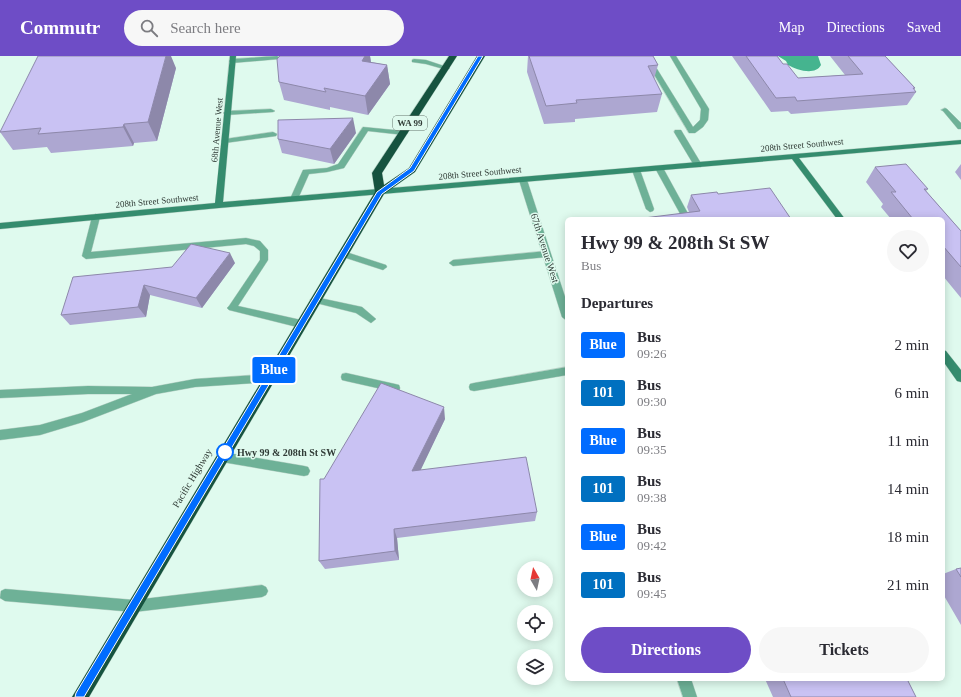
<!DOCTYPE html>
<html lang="en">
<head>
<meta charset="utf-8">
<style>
	:root { --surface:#fff; --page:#f7f7f7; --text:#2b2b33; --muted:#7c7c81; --accent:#6e4dc6 }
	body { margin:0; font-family:"Times New Roman",serif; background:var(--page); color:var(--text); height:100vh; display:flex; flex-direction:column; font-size:15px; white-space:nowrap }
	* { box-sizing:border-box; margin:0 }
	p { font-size:13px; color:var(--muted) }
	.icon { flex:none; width:22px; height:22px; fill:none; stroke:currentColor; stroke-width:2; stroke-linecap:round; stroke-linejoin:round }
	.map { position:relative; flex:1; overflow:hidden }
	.details { position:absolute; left:565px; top:161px; width:380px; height:464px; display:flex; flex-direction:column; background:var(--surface); border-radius:6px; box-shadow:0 2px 10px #0003 }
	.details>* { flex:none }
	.badge { padding:0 8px; border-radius:3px; font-size:14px; line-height:26px }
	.needle { width:26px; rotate:351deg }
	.controls { position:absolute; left:517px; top:505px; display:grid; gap:8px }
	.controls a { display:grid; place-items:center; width:36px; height:36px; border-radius:50%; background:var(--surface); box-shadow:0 2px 10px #0003; font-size:20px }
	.map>.badge { position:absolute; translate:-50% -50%; box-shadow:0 0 0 2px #fff }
	h2 { padding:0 16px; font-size:15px; line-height:36px }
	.round { display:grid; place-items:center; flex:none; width:42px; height:42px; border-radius:21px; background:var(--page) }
	.overview { display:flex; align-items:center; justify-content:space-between; height:68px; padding:0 16px }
	h1 { font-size:19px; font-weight:600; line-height:30px }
	.button { display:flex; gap:8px; margin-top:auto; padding:8px 16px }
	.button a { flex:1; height:46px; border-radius:24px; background:var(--accent); color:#fff; font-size:16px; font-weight:600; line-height:46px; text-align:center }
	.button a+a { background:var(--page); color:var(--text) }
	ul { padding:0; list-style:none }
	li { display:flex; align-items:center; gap:12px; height:48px; padding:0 16px }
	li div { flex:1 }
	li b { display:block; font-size:15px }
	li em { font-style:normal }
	li .badge { min-width:44px; font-weight:700; text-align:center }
	header { display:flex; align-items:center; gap:24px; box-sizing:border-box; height:56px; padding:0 20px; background:var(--accent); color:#fff }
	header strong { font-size:19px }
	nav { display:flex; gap:22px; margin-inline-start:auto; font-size:14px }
	.search { width:280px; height:36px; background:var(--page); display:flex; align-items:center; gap:10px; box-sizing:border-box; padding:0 14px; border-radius:22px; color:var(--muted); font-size:15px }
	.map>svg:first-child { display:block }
	.water { fill:#45b48f }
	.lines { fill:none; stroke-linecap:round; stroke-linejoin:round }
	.lane-casing { stroke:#bcd4c9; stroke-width:1 }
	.street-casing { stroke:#bcd4c9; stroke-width:1 }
	.secondary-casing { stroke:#bcd4c9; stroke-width:1 }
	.highway-casing { stroke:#bcd4c9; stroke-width:1 }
	.lane { fill:#6eb197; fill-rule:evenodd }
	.street { fill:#6eb197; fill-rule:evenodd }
	.secondary { fill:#358c6e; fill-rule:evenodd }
	.highway { fill:#16533f; fill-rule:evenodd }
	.wall { fill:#ada7d1 }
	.shaded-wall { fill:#8d88aa }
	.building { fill:#c9c2f3; stroke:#8d88aa }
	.line { fill:#006cff; stroke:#fff }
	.stop-dot { fill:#fff; stroke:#006cff; stroke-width:2 }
	.labels { text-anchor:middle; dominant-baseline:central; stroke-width:3; stroke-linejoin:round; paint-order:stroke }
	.shield { fill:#dffaee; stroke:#64746d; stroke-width:1 }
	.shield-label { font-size:9px; font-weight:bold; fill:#303b36 }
	.far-street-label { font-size:9px; fill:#303b36; stroke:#dffaee }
	.street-label { font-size:10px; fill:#303b36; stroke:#dffaee }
	.stop-label { font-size:10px; font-weight:bold; fill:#303b36; stroke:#dffaee; text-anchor:start }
</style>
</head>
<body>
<header>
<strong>Commutr</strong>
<div class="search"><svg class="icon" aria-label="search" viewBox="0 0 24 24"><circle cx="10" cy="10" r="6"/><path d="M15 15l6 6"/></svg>Search here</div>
<nav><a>Map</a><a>Directions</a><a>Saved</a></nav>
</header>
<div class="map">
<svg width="961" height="641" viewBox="0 0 961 641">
	<rect width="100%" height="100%" fill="#dffaee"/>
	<path class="water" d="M 778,0 L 818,0 L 821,9 C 815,20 797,14 788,9 L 786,5 Z"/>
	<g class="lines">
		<g class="lane-casing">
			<path id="lane" d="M 277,0 L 279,1 L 279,3 L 232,7 L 229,5 L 232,3 Z
				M 643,0 L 649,0 L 693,71 L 700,64 L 701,53 L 670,0 L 676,0 L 709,53 L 708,64 L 703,71 L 695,77 L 689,77 Z
				M 414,3 L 426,4 L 450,12 L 447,14 L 426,8 L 412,6 L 412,4 Z
				M 945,52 L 947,53 L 961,67 L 961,73 L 958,73 L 943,55 L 941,54 Z
				M 271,53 L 275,55 L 273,56 L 227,59 L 223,57 L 227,55 Z
				M 363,71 L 404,75 L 408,77 L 404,79 L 368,75 L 344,112 L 327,116 L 309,118 L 297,145 L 291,145 L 290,143 L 303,114 L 327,112 L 338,108 Z
				M 675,74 L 681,74 L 702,109 L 701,111 L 695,111 L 674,76 Z
				M 273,76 L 277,78 L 276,80 L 225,87 L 221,85 L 225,83 Z
				M 656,110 L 662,110 L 691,163 L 683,163 L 655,112 Z
				M 633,112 L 636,112 L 640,114 L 654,153 L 653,155 L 650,156 L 646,153 L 632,114 Z
				M 96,158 L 100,161 L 91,196 L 246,182 L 260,185 L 268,194 L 268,204 L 238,250 L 301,264 L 304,265 L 306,268 L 304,271 L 301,272 L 229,254 L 227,252 L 229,250 L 260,204 L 260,195 L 254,190 L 246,188 L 86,203 L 82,200 L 92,161 Z
				M 343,195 L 386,209 L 387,211 L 383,214 L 340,200 L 339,198 L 340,196 Z
				M 547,195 L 551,198 L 547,201 L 453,210 L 449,207 L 453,204 Z
				M 315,241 L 362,251 L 376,263 L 371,267 L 356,257 L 312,246 L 310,244 Z
				M 567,311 L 567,319 L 474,335 L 470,334 L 469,331 L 470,328 L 474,327 Z
				M 346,317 L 395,328 L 399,329 L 400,332 L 399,335 L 395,336 L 346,325 L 342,324 L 341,321 L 342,318 Z
				M 269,318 L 273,319 L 274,322 L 273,325 L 269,326 L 195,331 L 156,338 L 83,366 L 40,379 L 0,384 L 0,374 L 40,369 L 82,357 L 132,338 L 88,338 L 0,342 L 0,334 L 88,330 L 152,331 L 195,323 Z
				M 222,396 L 304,410 L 308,411 L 310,415 L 308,419 L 304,420 L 222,406 L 218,404 L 217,401 L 218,398 Z
				M 262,529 L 266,531 L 268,535 L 266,539 L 262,541 L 134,556 L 5,545 L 0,542 L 1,535 L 5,533 L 134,544 Z"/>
		</g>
		<g class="street-casing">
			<path id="street" d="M 523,121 L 527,124 L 567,247 L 567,265 L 562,261 L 519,124 Z
				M 677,623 L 691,623 L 697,641 L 683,641 Z"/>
		</g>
		<g class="secondary-casing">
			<path id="secondary" d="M 230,0 L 236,0 L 223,146 L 961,84 L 961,88 L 799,102 L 845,163 L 837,163 L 792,103 L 219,152 L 0,173 L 0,167 L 215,147 Z
				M 943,294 L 946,295 L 961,314 L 961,326 L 957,325 L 943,305 Z"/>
		</g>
		<g class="highway-casing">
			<path id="highway" d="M 449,0 L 457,0 L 382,117 L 384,129 L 409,112 L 477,0 L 485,0 L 415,116 L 384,138 L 89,641 L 72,641 L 375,136 L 372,117 Z"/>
		</g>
		<use href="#lane" class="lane"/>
		<use href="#street" class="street"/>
		<use href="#secondary" class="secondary"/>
		<use href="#highway" class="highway"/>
	</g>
	<path class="wall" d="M 280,0 L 370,0 L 371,6 L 387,9 L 390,28 L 368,59 L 330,51 L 330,54 L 284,44 L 279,26 Z
		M 528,0 L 653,0 L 658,9 L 654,23 L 662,38 L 657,56 L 575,63 L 575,66 L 544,68 L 527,16 Z
		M 732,0 L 777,0 L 783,8 L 798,22 L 845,19 L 830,0 L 885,0 L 915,32 L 914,34 L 916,36 L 907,49 L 791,58 L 788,55 L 771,56 Z
		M 176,12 L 157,85 L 134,87 L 133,90 L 51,97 L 47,91 L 13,94 L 0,76 L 0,75 Z
		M 356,77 L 334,108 L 282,97 L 278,83 Z
		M 961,108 L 961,124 L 955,116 Z
		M 875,111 L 928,133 L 926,135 L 961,175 L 961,242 L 943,220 L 943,163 L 891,163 L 881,151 L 883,148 L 866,126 Z
		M 718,138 L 791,163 L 689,156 L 687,151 L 691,139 Z
		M 235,207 L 202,252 L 150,239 L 146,261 L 70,269 L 61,259 L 172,211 Z
		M 445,363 L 420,414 L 537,456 L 535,465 L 397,482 L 399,504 L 325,513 L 319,505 L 324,423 Z
		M 961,512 L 961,569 L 943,538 L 943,518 L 956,513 Z
		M 765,623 L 907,623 L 916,641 L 773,641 Z"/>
	<path class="shaded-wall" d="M 166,0 L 171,0 L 176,12 L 157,85 L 148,66 Z
		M 365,0 L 370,0 L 372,13 L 362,5 Z
		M 387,9 L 390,28 L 368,59 L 365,40 Z
		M 353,62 L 356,77 L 334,108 L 330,93 Z
		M 124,68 L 134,87 L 133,90 L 123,71 Z
		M 230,197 L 235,207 L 202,252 L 196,242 Z
		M 144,229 L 150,239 L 146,261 L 138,251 Z
		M 444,351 L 445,363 L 415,426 L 412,415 Z
		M 394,473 L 397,482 L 399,504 L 395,495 Z"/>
	<path class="building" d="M 38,0 L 166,0 L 148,66 L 124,68 L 123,71 L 38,78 L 41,72 L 0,76 Z
		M 280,0 L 365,0 L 362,5 L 387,9 L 365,40 L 324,32 L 326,36 L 279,26 L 277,3 Z
		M 529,0 L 653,0 L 658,9 L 648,10 L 662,38 L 576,44 L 577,47 L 546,50 Z
		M 746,0 L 777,0 L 783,8 L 787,8 L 798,22 L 863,18 L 848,0 L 885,0 L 915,32 L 913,32 L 916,36 L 797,45 L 795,41 L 776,42 Z
		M 353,62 L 330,93 L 278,83 L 278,64 Z
		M 906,108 L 928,133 L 924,133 L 961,175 L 961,211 L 943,190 L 943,163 L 913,163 L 891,136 L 896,136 L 875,111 Z
		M 770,132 L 791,163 L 636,163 L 700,155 L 691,139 L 717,136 L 718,138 Z
		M 191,188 L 230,197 L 196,242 L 144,229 L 138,251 L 61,259 L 73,221 L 172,211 Z
		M 381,327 L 444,351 L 412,415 L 526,401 L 537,456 L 394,473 L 395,495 L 319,505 L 320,423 L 324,423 Z
		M 961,512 L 961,521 L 956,513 Z
		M 783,623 L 907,623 L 916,641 L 791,641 Z"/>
	<path class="line" d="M 478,0 L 483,0 L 414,115 L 382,138 L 84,641 L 75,641 L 76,637 L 377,136 L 410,112 Z"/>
	<circle class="stop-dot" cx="225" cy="396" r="8"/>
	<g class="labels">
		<rect class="shield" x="393" y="60" width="34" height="14" rx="3"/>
		<g class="shield-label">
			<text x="410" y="67">WA 99</text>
		</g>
		<g class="far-street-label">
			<text transform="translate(217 74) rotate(-85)">68th Avenue West</text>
			<text transform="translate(802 89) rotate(-5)">208th Street Southwest</text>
			<text transform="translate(480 117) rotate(-5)">208th Street Southwest</text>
			<text transform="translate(157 145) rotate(-5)">208th Street Southwest</text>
		</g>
		<g class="street-label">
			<text transform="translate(545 192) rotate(72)">67th Avenue West</text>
			<text transform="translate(192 422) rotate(-59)">Pacific Highway</text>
		</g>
		<g class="stop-label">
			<text x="237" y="396">Hwy 99 &amp; 208th St SW</text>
		</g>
	</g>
</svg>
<div class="controls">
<a><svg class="needle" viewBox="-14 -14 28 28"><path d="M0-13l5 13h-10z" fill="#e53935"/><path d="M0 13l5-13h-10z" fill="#7c7c81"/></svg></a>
<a><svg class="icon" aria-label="locate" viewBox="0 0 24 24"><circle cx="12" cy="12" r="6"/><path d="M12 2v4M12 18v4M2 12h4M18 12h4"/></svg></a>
<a><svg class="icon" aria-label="layers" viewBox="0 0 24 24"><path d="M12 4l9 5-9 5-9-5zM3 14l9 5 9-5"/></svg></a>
</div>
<b class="badge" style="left:274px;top:314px;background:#006cff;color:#fff">Blue</b>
<section class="details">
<div class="overview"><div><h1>Hwy 99 &amp; 208th St SW</h1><p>Bus</p></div><a class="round"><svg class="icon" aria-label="heart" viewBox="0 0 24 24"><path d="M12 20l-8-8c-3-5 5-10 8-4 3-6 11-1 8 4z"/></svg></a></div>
<h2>Departures</h2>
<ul>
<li><span class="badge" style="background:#006cff;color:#fff">Blue</span><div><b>Bus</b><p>09:26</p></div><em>2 min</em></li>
<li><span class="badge" style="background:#0070c0;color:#fff">101</span><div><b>Bus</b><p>09:30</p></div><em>6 min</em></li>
<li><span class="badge" style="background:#006cff;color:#fff">Blue</span><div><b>Bus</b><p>09:35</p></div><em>11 min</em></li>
<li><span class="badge" style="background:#0070c0;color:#fff">101</span><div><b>Bus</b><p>09:38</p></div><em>14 min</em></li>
<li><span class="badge" style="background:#006cff;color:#fff">Blue</span><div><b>Bus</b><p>09:42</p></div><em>18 min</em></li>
<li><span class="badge" style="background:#0070c0;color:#fff">101</span><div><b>Bus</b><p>09:45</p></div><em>21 min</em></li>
</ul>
<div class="button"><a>Directions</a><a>Tickets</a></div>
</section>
</div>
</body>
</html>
